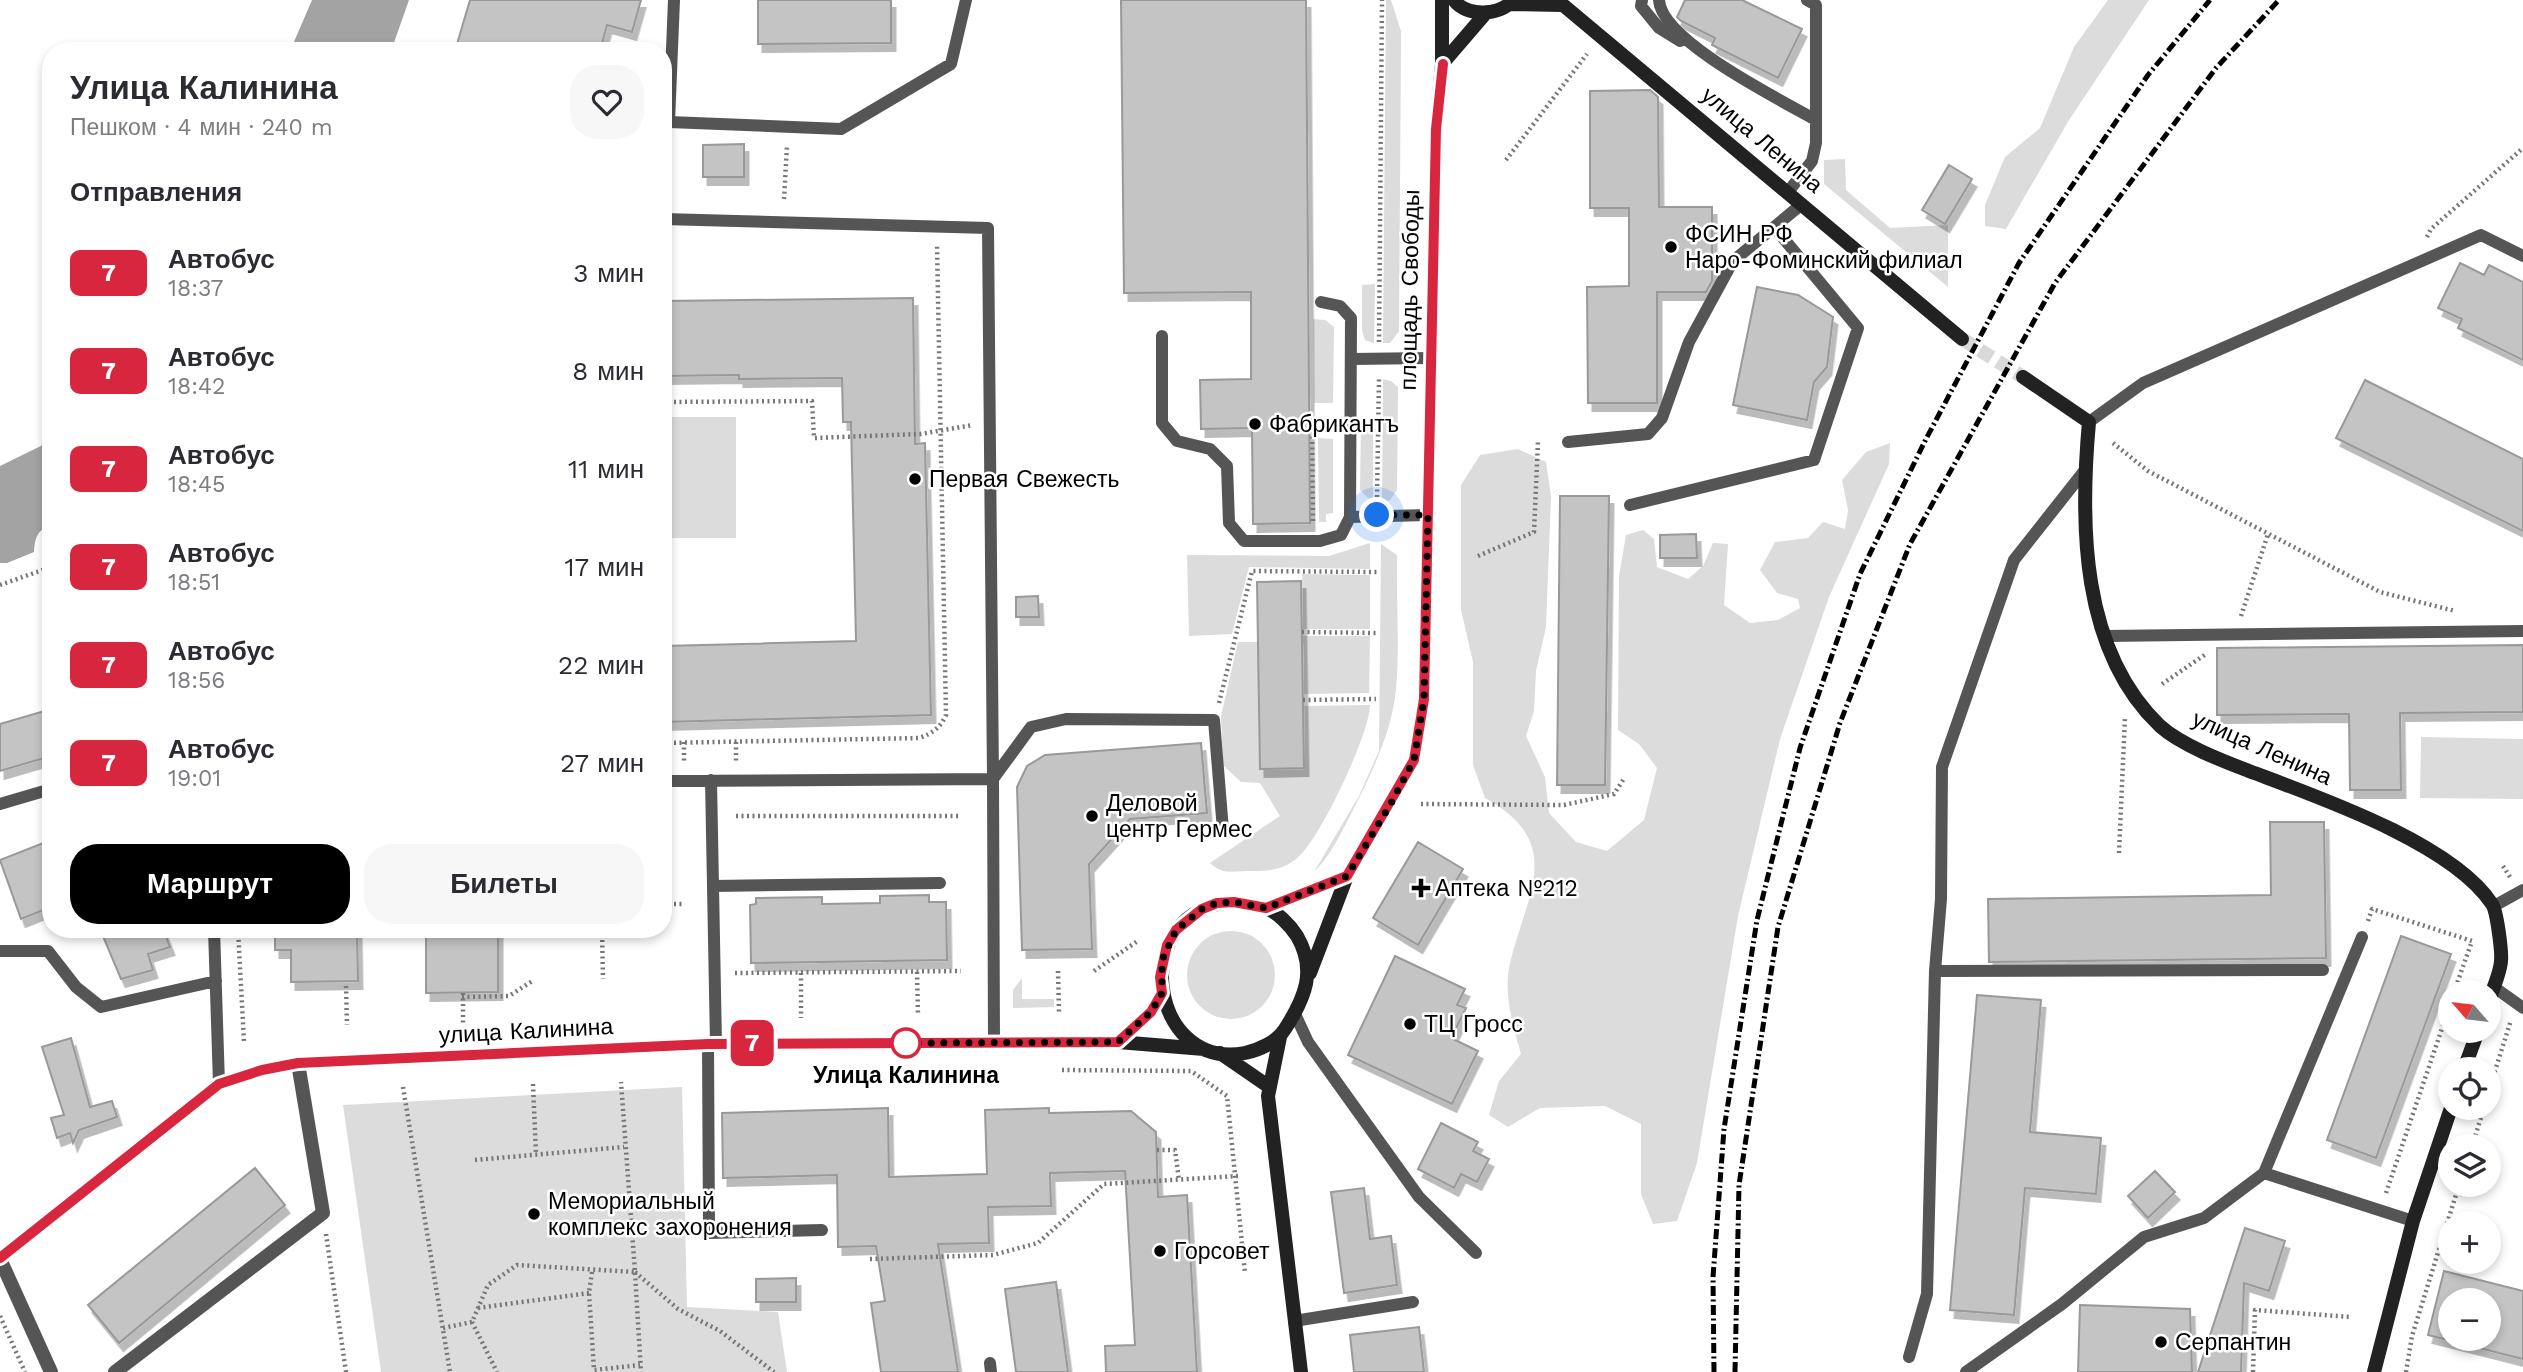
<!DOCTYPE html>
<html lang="ru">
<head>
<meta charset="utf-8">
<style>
	:root { --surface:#fff; --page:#f7f7f7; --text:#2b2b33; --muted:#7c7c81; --accent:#000 }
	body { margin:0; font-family:"Work Sans",sans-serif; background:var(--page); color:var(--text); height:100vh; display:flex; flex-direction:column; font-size:26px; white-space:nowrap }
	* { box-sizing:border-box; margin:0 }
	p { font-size:23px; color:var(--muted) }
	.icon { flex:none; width:38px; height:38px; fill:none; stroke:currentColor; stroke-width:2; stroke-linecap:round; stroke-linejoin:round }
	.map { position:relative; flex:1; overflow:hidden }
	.drawer { position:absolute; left:42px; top:42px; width:630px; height:896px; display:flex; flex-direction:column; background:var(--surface); border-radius:28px; box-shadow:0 4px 10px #0003 }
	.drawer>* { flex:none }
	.badge { padding:0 14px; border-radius:10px; font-size:24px; line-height:46px }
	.needle { width:46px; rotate:298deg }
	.buttons { position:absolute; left:2438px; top:980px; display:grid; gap:14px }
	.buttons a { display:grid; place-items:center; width:63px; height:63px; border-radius:50%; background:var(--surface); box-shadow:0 4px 10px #0003; font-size:35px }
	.you { position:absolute; width:35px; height:35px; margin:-18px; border:5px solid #fff; border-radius:50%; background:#1a73e8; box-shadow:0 0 0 10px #1a73e833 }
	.map>.badge { position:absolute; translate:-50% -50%; box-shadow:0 0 0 4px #fff }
	h2 { padding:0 28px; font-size:26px; line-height:63px }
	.round { display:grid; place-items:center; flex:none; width:74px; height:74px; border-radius:28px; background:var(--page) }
	.summary { display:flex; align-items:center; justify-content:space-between; height:119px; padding:0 28px }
	h1 { font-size:33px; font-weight:600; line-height:52px }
	.button { display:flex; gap:14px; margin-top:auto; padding:14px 28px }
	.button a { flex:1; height:80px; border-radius:28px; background:var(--accent); color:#fff; font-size:28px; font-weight:600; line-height:80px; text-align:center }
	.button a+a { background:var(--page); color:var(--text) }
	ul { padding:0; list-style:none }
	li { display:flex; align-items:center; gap:21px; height:98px; padding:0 28px }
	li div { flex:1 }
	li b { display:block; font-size:26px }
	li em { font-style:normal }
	li .badge { min-width:77px; font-weight:700; text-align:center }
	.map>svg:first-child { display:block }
	.green { fill:#dcdcdc }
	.water { fill:#a3a3a3 }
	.building { fill:#c4c4c4; stroke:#999; stroke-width:2; fill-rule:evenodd; filter:url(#shadow) }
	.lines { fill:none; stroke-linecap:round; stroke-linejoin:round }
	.secondary-tunnel { stroke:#d9d9d9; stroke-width:14; stroke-dasharray:14 7; stroke-linecap:butt }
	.path { stroke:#777; stroke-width:4.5; stroke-dasharray:2 3.5; stroke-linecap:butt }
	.lane { stroke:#555; stroke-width:12 }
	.street { stroke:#555; stroke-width:14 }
	.secondary { stroke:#222; stroke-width:14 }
	.rail { stroke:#000; stroke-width:5; stroke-dasharray:10 3.5 2 3.5; stroke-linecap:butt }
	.line-casing { stroke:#fff; stroke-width:16 }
	.line { stroke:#d7263d; stroke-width:10 }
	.walk { stroke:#000; stroke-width:7; stroke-dasharray:0 12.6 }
	.poi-dot { fill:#000; stroke:#fff; stroke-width:2.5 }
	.stop-dot { fill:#fff; stroke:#d7263d; stroke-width:3.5 }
	.labels { text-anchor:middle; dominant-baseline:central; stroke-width:5; stroke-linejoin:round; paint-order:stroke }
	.street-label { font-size:23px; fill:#000; stroke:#fff }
	.poi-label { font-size:23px; fill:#000; stroke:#fff; text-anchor:start }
	.stop-label { font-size:23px; font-weight:bold; fill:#000; stroke:#fff }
</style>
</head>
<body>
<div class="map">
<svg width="2523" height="1372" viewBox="0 0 2523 1372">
	<defs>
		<filter id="shadow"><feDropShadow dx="4.5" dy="8" stdDeviation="0" flood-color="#0004"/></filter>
	</defs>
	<rect width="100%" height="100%" fill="#fff"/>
	<path class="green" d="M 1386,0 L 1391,0 L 1401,31 L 1401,46 L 1399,331 L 1390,343 L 1383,343 Z
		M 2108,0 L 2149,0 L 2069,120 L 2006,229 L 1985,226 L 1985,205 L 2005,157 L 2040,128 L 2074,47 Z
		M 1845,159 L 1846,190 L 1890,228 L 1948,225 L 1948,287 L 1824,184 L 1824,160 Z
		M 1375,284 L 1374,343 L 1365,340 L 1362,330 L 1362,285 Z
		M 1313,319 L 1325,320 L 1334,327 L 1333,403 L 1314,403 Z
		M 1383,379 L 1391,381 L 1398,387 L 1397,490 L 1390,500 L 1382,503 Z
		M 671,417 L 736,417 L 736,538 L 671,538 Z
		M 1361,424 L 1373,424 L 1373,503 L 1360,490 Z
		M 1318,438 L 1333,439 L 1333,513 L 1326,514 L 1326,522 L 1319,522 Z
		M 1890,443 L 1889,464 L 1829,597 L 1780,739 L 1738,916 L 1697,1163 L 1677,1221 L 1653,1224 L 1641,1194 L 1641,1124 L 1605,1106 L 1540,1108 L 1508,1127 L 1489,1115 L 1499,1081 L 1521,1054 C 1513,1025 1503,994 1510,963 C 1526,895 1567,843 1485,798 L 1473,765 L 1473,662 L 1461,610 L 1461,485 L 1480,455 L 1518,449 L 1546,462 L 1551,496 L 1546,627 L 1536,671 L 1534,711 L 1526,736 L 1545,777 L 1549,813 L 1576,842 L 1607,851 L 1644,820 L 1657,768 L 1639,744 L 1618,730 L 1619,576 L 1626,535 L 1643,530 L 1654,539 L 1657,567 L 1688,579 L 1703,566 L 1713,543 L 1728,544 L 1724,605 L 1750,623 L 1778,620 L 1800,608 L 1798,599 L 1777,593 L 1760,570 L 1775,542 L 1808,538 L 1823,522 L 1845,529 L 1848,510 L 1842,480 L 1866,452 Z
		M 1370,543 L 1370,569 L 1249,567 L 1232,634 L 1189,636 L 1187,555 L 1329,556 Z
		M 1381,544 L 1397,555 C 1396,599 1400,645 1396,689 C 1392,732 1371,775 1351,814 C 1340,835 1331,855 1314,872 L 1359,796 L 1379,751 Z
		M 1302,574 L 1370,575 L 1370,629 L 1303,629 Z
		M 1303,636 L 1370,636 L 1369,693 L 1304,694 Z
		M 1238,642 L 1258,642 L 1260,770 L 1305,768 L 1304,706 L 1370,705 C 1370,733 1319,842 1296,859 C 1279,872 1265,871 1245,871 C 1230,872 1222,874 1210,863 L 1280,816 L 1260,783 L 1241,782 L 1223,765 L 1221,716 Z
		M 2421,737 L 2523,739 L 2523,799 L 2420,798 Z
		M1187 975a44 44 0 1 1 88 0a44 44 0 1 1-88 0Z
		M 1022,978 L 1022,999 L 1054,999 L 1054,1007 L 1013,1008 L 1013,990 Z
		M 682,1087 L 687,1307 L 778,1312 L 787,1372 L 381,1372 L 343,1105 Z"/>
	<path class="water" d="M 312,0 L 409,0 L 391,51 L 290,51 Z
		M 51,441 L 51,525 C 37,530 35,538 34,552 L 7,563 L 0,563 L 0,466 Z"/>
	<path class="building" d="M 470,0 L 641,0 L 632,32 L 607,25 L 600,51 L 455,51 Z
		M 758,0 L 891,0 L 891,43 L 758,44 Z
		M 1121,0 L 1306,0 L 1310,523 L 1253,524 L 1252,428 L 1201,429 L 1200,380 L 1251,379 L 1251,292 L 1124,293 Z
		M 1685,0 L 1742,0 L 1802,29 L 1778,78 L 1712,45 L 1715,38 L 1681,21 L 1677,17 Z
		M 1650,90 L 1658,97 L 1659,207 L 1712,207 L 1712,281 L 1706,292 L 1657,292 L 1657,403 L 1588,403 L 1587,287 L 1629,286 L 1629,208 L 1590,208 L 1590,91 Z
		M 744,144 L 744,177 L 703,177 L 703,145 Z
		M 1949,165 L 1972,179 L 1945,224 L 1922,210 Z
		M 2460,263 L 2484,275 L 2489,265 L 2523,282 L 2523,360 L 2458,328 L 2462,319 L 2438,308 Z
		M 1757,287 L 1798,295 L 1833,317 L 1827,367 L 1814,382 L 1807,420 L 1733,405 Z
		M 913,298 L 915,444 L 925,443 L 931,715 L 663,722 L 663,646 L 856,641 L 851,422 L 843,422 L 842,378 L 739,379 L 739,375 L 663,376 L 663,301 Z
		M 2365,380 L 2523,459 L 2523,531 L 2336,438 Z
		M 1560,496 L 1609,496 L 1605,785 L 1557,785 Z
		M 1696,534 L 1697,558 L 1660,558 L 1660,535 Z
		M 1301,581 L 1304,768 L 1260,769 L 1257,582 Z
		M 1038,596 L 1039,617 L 1016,617 L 1016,597 Z
		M 2523,645 L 2523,712 L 2400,713 L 2401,790 L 2350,790 L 2349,714 L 2217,715 L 2217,648 Z
		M 51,709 L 51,756 L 0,771 L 0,724 Z
		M 1201,743 L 1207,813 L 1130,819 L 1089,864 L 1092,949 L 1022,950 L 1017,787 L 1027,766 L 1045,755 Z
		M 2270,822 L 2324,822 L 2326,958 L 1989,962 L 1988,899 L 2271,895 Z
		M 51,840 L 51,907 L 21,919 L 0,860 Z
		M 1418,842 L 1463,869 L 1418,945 L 1373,918 Z
		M 929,895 L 929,902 L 946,902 L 947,960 L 751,963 L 750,905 L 756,904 L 756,898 L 822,897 L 822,904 L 880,903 L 880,896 Z
		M 100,929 L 163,929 L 170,947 L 148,954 L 153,970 L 121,979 Z
		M 275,929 L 357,929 L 358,981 L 291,982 L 291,950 L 275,950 Z
		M 426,929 L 498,929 L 498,992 L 426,993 Z
		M 2401,936 L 2451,954 L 2376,1158 L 2327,1140 Z
		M 1395,956 L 1465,989 L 1457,1005 L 1466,1008 L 1451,1038 L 1478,1051 L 1452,1104 L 1348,1055 Z
		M 1977,995 L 2041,1000 L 2030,1132 L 2101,1138 L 2096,1194 L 2025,1188 L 2014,1315 L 1950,1310 Z
		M 71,1038 L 90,1107 L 112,1101 L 117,1117 L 79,1130 L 73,1143 L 70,1133 L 57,1138 L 51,1118 L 64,1115 L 42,1047 Z
		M 888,1108 L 889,1177 L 987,1174 L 985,1110 L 1049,1108 L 1049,1113 L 1131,1111 L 1156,1132 L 1158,1197 L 1187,1195 L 1197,1372 L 1106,1372 L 1105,1346 L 1135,1345 L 1125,1171 L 1050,1173 L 1051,1206 L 988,1207 L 989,1243 L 938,1244 L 958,1372 L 881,1372 L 871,1303 L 885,1301 L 876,1246 L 838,1247 L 837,1175 L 723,1178 L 722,1113 Z
		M 1441,1123 L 1478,1142 L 1473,1151 L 1489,1159 L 1477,1182 L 1461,1174 L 1454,1188 L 1418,1169 Z
		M 255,1168 L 285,1205 L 119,1343 L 88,1305 Z
		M 2155,1171 L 2175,1192 L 2148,1218 L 2128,1196 Z
		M 1364,1188 L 1370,1239 L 1391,1236 L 1397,1285 L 1344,1293 L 1331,1192 Z
		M 2245,1228 L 2285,1241 L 2269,1291 L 2244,1283 L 2241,1372 L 2198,1372 Z
		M 2444,1271 L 2523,1291 L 2523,1359 L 2428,1335 ZM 2450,1300 L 2488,1300 L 2488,1339 L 2450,1339 Z
		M 796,1278 L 796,1302 L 756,1302 L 756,1279 Z
		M 1056,1282 L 1068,1372 L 1016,1372 L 1005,1289 Z
		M 2080,1305 L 2190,1309 L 2192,1372 L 2078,1372 Z
		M 1419,1327 L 1424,1372 L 1354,1372 L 1350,1335 Z"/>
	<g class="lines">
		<path class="secondary-tunnel" d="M 1962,339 L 2023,377"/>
		<path class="path" d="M 1506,160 L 1587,54
			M 784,199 L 787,146
			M 2427,237 L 2431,229 L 2523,148
			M 1379,342 L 1382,0
			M 663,402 L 812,401 L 814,438 L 920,434 L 973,425
			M 1310,420 L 1333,420
			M 1312,420 L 1313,524
			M 2113,443 L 2148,471 L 2380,592 L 2455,611
			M 1377,497 L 1379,379
			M 1478,556 L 1534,532 L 1538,441
			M 0,585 L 51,567
			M 2241,616 L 2268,534
			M 1302,632 L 1376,633
			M 2162,684 L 2206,654
			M 1303,700 L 1376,699
			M 1219,703 L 1252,571 L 1377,572
			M 684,742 L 684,762
			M 736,742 L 736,762
			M 663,743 L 919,738 C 933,733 940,728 946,715 L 937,244
			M 1421,804 L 1564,805 L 1614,794 L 1625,777
			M 736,816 L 961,816
			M 2119,853 L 2125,717
			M 2503,866 L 2510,877
			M 663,904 L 684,904
			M 2368,921 L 2372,909 L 2472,941 L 2454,992
			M 238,929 L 244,1042
			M 602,929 L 603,979
			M 1058,971 L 1059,1013
			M 1094,971 L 1139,940
			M 917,972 L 918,1016
			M 735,973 L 961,971
			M 801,973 L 801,1018
			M 346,986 L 347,1025
			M 463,993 L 463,1023
			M 462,997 L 509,996 L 534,980
			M 1062,1070 L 1191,1071 L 1227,1096 L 1245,1273
			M 533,1084 L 536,1154
			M 403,1087 L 450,1372
			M 2488,1093 L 2511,1020
			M 2472,1146 L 2484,1108
			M 1157,1150 L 1175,1150 L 1179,1180
			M 475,1160 L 624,1147
			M 2386,1193 L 2450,1005
			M 326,1234 L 346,1372
			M 870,1259 L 993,1255 L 1038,1243 L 1104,1184 L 1238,1176
			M 592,1272 L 589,1293 L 594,1370 L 640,1365
			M 635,1272 L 678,1309 L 720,1331 L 774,1372
			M 635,1273 L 641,1372
			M 478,1308 L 589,1293
			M 0,1316 L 25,1372
			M 472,1322 L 497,1372
			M 443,1328 L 472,1322 L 488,1285 L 517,1265 L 635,1272 L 621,1082
			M 2253,1372 L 2255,1310 L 2351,1317
			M 2406,1372 L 2412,1336 L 2459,1185"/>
		<path class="lane" d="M 674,0 L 669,122 L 841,129 L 951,64 L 966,0
			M 1642,0 L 1641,6 L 1659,28 L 1680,41
			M 1659,0 C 1661,41 1781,100 1816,120
			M 1788,192 L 1812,161 L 1816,143 L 1816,5 L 1807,0
			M 663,219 L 988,228 L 993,779 L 663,781
			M 1162,336 L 1162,423 L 1177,441 L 1210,449 L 1227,466 L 1229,523 L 1244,541 L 1320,541 L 1341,535 L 1350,517 L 1351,318 L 1340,306 L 1321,302
			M 1351,359 L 1431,358
			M 2089,422 L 2143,383 L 2481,235 L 2523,256
			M 1568,442 L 1648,434 L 1662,418 L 1689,342 L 1733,261 L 1802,204
			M 1630,505 L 1814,460 L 1858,328 L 1774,227
			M 1350,517 L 1428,515
			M 2105,636 L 2523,631
			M 711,780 L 713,886
			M 0,804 L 51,789
			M 2494,906 L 2523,890
			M 214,929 L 219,1084
			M 2362,937 L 2264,1173 L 2413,1221
			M 0,951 L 48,951 L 76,987 L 101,1007 L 216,981
			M 1935,971 L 2323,970
			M 2494,987 L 2523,1008
			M 1295,1014 L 1308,1042 L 1419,1197 L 1476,1253
			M 994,1042 L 993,779 L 1031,727 L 1066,719 L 1214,720 L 1223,830
			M 708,1044 L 709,1233 L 822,1230
			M 716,1044 L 713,886 L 940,883
			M 1294,1321 L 1413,1302
			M 1909,1357 L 1927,1294 L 1935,971 L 1941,899 L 1942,767 L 2014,560 L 2085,470
			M 990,1363 L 991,1372
			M 1966,1372 L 2062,1304 L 2144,1237 L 2204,1218 L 2264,1173"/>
		<path class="street" d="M 0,1259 L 51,1372
			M 115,1372 L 323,1213 L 298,1063"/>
		<path class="secondary" d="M 1454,0 C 1466,17 1500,16 1513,0
			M 1557,0 L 1962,339
			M 1510,4 L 1562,5
			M 1442,64 L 1485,14
			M 2023,377 L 2089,422 C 2080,522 2080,650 2160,726 C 2181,745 2223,761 2249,771 C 2318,797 2452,843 2492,904 C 2497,911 2502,952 2501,961 C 2500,974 2493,989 2488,1002
			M 1234,902 C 1244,904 1256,905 1266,908 C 1278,913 1290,925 1297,936 C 1317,970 1305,998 1285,1029 C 1277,1042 1259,1050 1245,1053 C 1149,1072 1125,908 1234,902 Z
			M 1266,908 L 1347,876
			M 1310,973 L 1347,876 L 1414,760 L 1424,699 L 1436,129 L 1442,64 L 1442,0
			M 1280,1037 L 1268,1096 L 1301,1372
			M 1118,1042 L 1151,1012 L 1162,993
			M 1220,1053 L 1268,1086
			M 2464,1069 L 2478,1031
			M 0,1258 L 219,1084 L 262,1070 L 298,1063 L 708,1044 L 1118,1042 L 1204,1049
			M 2374,1372 L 2413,1221 L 2451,1108"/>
		<path class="rail" d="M 1714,1372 L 1713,1277 L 1724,1129 L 1757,920 L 1800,748 L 1860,574 L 1926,439 L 2019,263 L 2148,75 L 2210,0
			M 1735,1372 L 1739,1185 L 1778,927 L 1840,723 L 1910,544 L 2055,283 L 2216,68 L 2279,0"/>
	</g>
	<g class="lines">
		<g class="line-casing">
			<path id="line" d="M 0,1258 L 219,1084 L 262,1070 L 298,1063 L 708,1044 L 1118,1042 L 1151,1012 L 1162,993 L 1160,977 L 1167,945 L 1176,930 L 1202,909 L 1217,903 L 1234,902 L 1266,908 L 1347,876 L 1414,760 L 1424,699 L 1436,129 L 1443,64"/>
		</g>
		<use href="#line" class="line"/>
		<path class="walk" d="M 906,1043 L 1118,1042 L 1151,1012 L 1162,993 L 1162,960 L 1176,930 L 1202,909 L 1217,903 L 1234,902 L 1266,908 L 1347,876 L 1390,805 L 1414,760 L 1424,699 L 1428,515 L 1377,515"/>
	</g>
	<g class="poi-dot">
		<circle cx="1671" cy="247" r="7"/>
		<circle cx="1255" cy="424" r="7"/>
		<circle cx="915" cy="479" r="7"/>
		<circle cx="1092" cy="816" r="7"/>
		<path d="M1417.5 877.5h7v7h7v7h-7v7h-7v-7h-7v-7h7z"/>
		<circle cx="1410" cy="1024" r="7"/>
		<circle cx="534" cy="1214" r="7"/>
		<circle cx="1160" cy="1251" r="7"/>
		<circle cx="2161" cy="1342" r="7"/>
	</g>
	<circle class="stop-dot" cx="906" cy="1043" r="14"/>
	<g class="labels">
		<g class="street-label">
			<text transform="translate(1762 140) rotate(40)">улица Ленина</text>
			<text transform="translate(1410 290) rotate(-89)">площадь Свободы</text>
			<text transform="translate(2262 748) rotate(24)">улица Ленина</text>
			<text transform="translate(526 1031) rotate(-3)">улица Калинина</text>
		</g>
		<g class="poi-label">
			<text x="1685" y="234">ФСИН РФ<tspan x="1685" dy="26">Наро-Фоминский филиал</tspan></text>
			<text x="1269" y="424">Фабрикантъ</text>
			<text x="929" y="479">Первая Свежесть</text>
			<text x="1106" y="803">Деловой<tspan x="1106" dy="26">центр Гермес</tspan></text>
			<text x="1435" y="888">Аптека №212</text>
			<text x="1424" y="1024">ТЦ Гросс</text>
			<text x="548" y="1201">Мемориальный<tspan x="548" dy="26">комплекс захоронения</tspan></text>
			<text x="1174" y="1251">Горсовет</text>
			<text x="2175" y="1342">Серпантин</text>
		</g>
		<g class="stop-label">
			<text x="906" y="1075">Улица Калинина</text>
		</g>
	</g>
</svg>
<div class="buttons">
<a><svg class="needle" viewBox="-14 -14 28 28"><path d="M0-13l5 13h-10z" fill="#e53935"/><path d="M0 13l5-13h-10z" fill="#7c7c81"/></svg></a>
<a><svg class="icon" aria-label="locate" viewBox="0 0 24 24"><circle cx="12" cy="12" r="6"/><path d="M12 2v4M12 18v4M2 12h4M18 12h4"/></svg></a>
<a><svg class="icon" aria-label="layers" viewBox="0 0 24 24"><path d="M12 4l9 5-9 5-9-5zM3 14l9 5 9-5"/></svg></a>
<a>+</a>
<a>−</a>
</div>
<div class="you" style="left:1377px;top:515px"></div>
<b class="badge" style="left:752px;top:1043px;background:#d7263d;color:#fff">7</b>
<section class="drawer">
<div class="summary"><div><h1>Улица Калинина</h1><p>Пешком · 4 мин · 240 m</p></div><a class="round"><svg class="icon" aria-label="heart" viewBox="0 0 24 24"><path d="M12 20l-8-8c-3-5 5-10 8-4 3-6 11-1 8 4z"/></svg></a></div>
<h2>Отправления</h2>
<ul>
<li><span class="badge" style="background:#d7263d;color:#fff">7</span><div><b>Автобус</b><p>18:37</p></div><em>3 мин</em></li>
<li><span class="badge" style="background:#d7263d;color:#fff">7</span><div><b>Автобус</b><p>18:42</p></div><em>8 мин</em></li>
<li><span class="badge" style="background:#d7263d;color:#fff">7</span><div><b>Автобус</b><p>18:45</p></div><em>11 мин</em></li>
<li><span class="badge" style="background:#d7263d;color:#fff">7</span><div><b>Автобус</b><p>18:51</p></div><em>17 мин</em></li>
<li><span class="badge" style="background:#d7263d;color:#fff">7</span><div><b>Автобус</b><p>18:56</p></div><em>22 мин</em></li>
<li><span class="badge" style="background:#d7263d;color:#fff">7</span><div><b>Автобус</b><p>19:01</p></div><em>27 мин</em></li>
</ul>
<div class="button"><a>Маршрут</a><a>Билеты</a></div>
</section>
</div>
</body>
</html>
